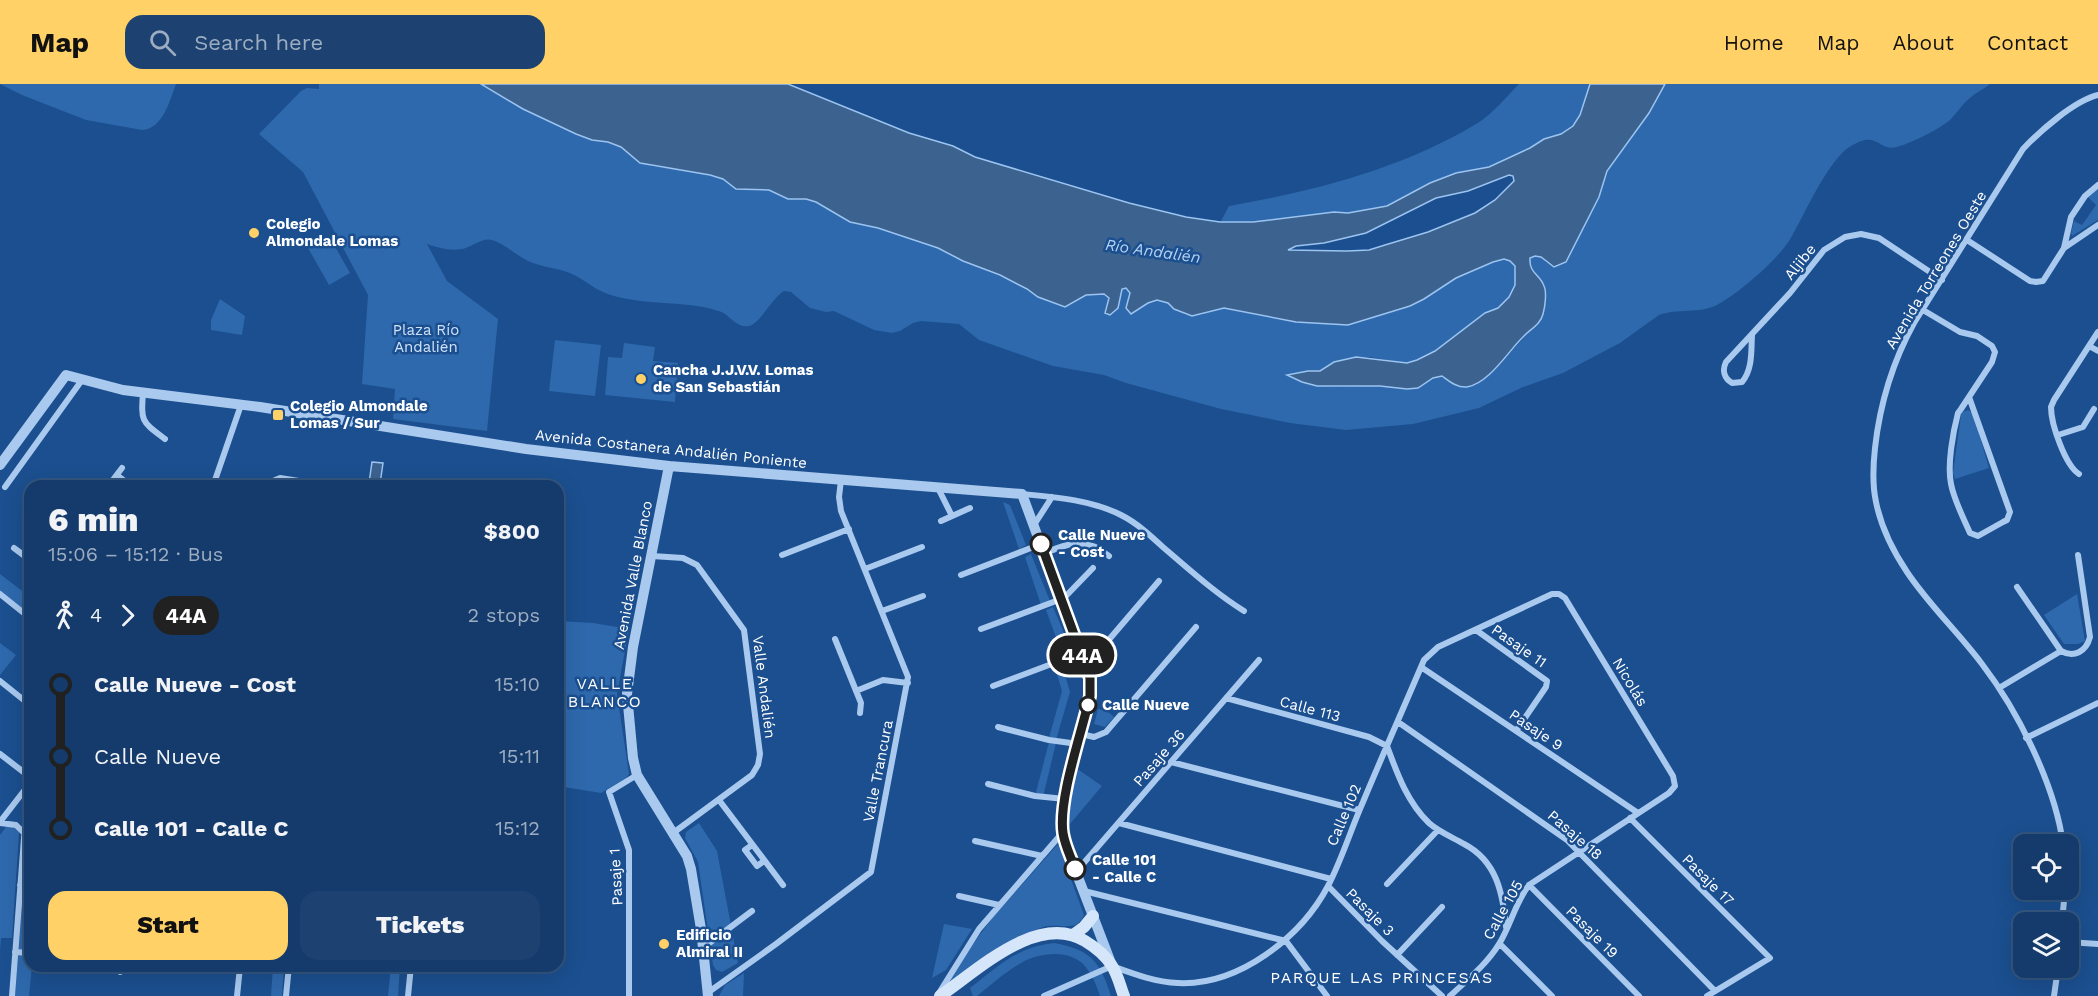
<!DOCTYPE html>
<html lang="en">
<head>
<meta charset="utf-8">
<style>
	:root { --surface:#143b6b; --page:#1d4271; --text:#f1f3f6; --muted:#9dadc1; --line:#33557e; --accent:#ffd166 }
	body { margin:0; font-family:"Work Sans",sans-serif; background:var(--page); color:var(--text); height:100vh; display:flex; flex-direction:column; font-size:22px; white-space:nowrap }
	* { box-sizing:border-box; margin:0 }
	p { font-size:20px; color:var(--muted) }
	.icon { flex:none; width:33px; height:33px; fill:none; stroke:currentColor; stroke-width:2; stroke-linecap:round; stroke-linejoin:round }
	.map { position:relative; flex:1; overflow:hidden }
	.drawer { position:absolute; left:24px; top:396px; width:540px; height:492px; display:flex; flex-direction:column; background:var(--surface); border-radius:18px; box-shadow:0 6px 24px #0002,0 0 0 2px var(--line) }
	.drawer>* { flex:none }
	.badge { padding:0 12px; border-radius:20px; font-size:21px; line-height:39px }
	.fabs { position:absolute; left:2013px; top:750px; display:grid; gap:12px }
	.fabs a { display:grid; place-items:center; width:66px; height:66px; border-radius:12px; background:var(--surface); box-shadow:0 6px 24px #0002,0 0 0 2px var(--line); font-size:30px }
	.map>.badge { position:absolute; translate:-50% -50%; box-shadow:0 0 0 3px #fff }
	.legs { display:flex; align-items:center; gap:9px; height:66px; padding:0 24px; font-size:20px }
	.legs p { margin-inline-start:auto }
	.summary { display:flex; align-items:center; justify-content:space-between; height:102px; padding:0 24px }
	h1 { font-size:33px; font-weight:800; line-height:45px }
	.primary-button { display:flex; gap:12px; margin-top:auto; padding:12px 24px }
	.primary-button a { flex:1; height:69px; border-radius:18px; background:var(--accent); color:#111; font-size:24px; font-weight:800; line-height:69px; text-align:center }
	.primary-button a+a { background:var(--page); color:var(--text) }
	ul { padding:0 24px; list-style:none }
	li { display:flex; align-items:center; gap:21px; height:72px; font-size:22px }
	li i { display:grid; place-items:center; width:9px; height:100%; margin:0 8px; background:currentColor }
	li i::after { content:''; width:15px; height:15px; margin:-8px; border:4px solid; border-radius:50%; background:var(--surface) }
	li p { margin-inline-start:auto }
	li:first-child i { background:linear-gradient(#0000 50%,currentColor 0) }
	li:last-child i { background:linear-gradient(currentColor 50%,#0000 0) }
	header { display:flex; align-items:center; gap:36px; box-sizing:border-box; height:84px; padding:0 30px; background:var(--accent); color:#111 }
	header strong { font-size:28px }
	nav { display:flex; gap:33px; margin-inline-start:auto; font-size:21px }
	.search { width:420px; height:54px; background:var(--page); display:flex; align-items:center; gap:15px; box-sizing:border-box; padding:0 21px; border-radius:18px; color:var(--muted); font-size:22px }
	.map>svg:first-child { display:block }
	.green { fill:#2e69ad }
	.water { fill:#3c6290; stroke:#9cc4f0; stroke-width:1.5; fill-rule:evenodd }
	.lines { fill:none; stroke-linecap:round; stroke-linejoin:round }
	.minor { stroke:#a9c9ee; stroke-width:6 }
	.tertiary { stroke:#a9c9ee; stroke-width:10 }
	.secondary { stroke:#d6e6fa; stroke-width:12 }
	.line-1-casing { stroke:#fff; stroke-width:14 }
	.line-1 { stroke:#212121; stroke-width:9 }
	.poi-dot { fill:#ffd166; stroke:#1b4f8f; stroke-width:2 }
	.stop-1-dot { fill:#fff; stroke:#212121; stroke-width:3 }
	.labels { text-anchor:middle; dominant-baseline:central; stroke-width:5; stroke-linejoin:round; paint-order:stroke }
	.poi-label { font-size:15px; font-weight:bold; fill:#fff; stroke:#1b4f8f; text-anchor:start }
	.street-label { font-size:15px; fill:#fff; stroke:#1b4f8f }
	.park-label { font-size:15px; fill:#cfe3fa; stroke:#1b4f8f }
	.stop-label { font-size:15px; font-weight:bold; fill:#fff; stroke:#1b4f8f; text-anchor:start }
	.water-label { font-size:16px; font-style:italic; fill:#b5d3f5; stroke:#1b4f8f }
	.neighbourhood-label { font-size:16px; letter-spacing:1.5px; fill:#fff; stroke:#1b4f8f }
</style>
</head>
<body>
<header>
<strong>Map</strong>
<div class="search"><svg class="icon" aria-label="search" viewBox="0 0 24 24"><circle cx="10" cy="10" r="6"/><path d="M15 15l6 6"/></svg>Search here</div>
<nav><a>Home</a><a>Map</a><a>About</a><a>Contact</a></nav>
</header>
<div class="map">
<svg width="2098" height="912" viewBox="0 0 2098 912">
	<rect width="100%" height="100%" fill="#1b4f8f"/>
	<path class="green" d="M 0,0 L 176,0 C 170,16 163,45 142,46 L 86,36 L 22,11 Z
		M 319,0 L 481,0 L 523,25 L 576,50 L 592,56 L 608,58 L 621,63 L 651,82 L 695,88 L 723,95 L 742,105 L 769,106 L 788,115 L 806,115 L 816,118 L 850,138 L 878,144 L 938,164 L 963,177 L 1012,197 L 1038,213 L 1070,221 L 1086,211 L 1104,210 L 1109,214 L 1105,225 L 1118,224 L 1122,205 L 1126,204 L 1130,209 L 1126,224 L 1131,230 L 1148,219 L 1157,216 L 1168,219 L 1186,231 L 1201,231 L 1212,226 L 1224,224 L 1296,238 L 1348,241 L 1410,222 L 1456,194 L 1493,178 L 1504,175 L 1510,177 L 1515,182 L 1515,201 L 1509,213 L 1498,224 L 1485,229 L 1435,267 L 1417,276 L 1407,279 L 1369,273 L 1334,278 L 1320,287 L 1308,287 L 1288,291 C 1315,307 1349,302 1379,302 C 1389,302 1399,306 1408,305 C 1420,304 1430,294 1442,292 L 1453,300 L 1496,284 L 1543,233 L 1540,195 L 1530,182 L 1530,174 L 1535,172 L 1541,173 L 1547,179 L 1566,178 L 1599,113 L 1607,87 L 1649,29 L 1665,0 L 1990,0 C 1984,5 1977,8 1971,13 C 1963,19 1957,29 1950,36 C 1940,45 1909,60 1897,63 C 1878,68 1878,45 1851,62 C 1827,76 1804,133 1789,157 C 1775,178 1739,209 1717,221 C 1698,230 1678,224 1659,231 L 1620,259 L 1563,289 L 1523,303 L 1479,324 L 1413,340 L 1346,346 L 1290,339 L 1221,325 L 1126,299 L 1104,291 L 1053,282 L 979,256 L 959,240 L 921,237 L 913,239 L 900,247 L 892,249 L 874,246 L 834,227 L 826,228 L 810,224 L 791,208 L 784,207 C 771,215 760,240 749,242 C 739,244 733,236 725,230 C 721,227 714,226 708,224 C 675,217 640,221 608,210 C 596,206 587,198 576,192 C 562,184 543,184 528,177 C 516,171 505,160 492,156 C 483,153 472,163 462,165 C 449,167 439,164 427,160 L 447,197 L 498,235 L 487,347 L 393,335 L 395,305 L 362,300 L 368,211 L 303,88 L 259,50 L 301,7 L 307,4 L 319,5 Z
		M 1519,0 L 1590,0 L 1580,31 L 1573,42 L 1561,50 L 1544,55 L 1530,64 L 1489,83 L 1456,89 L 1430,99 L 1387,122 L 1348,129 L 1334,128 L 1253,138 L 1220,139 L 1229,122 C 1314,107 1401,85 1476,40 C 1492,31 1506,13 1519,0 Z
		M 2098,105 L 2098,136 L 2072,152 L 2071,149 L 2074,137 L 2082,141 L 2096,121 L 2088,113 Z
		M 329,152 L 350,189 L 329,201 L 308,164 Z
		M 220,215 L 245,232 L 242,251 L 211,246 L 211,236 Z
		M 555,256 L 601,261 L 595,312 L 549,307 Z
		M 624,259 L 655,263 L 653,277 L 678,279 L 675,318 L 605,311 L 608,273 L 622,274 Z
		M 1968,326 L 1973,329 L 1989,384 L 1955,395 L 1953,389 L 1961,331 L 1962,328 Z
		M 1003,418 L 1010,421 L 1026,461 L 1019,465 Z
		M 1031,470 L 1050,517 L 1041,521 L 1025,473 Z
		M 0,490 L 30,513 L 30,531 L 0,508 Z
		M 2077,510 L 2085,557 L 2078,560 L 2064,560 L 2044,531 Z
		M 1053,523 L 1071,566 L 1062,570 L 1046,526 Z
		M 558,537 L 593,539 L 629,545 L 617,610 L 629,690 L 626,694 L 601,709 L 564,703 L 561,691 L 562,628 L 558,613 Z
		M 0,559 L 16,571 L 0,591 Z
		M 1063,584 L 1070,608 L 1056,656 L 1049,654 L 1062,607 L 1056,587 Z
		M 1098,625 L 1107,627 L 1114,633 L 1105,643 L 1094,640 Z
		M 1049,658 L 1056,659 L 1043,713 L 1035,712 Z
		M 1076,684 L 1102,702 L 1064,747 Z
		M 30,721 L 30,882 L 32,882 L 29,912 L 15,912 Z
		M 699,739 L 717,767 L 738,879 L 722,888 L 716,886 L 713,881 L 698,778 L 685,754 L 686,748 Z
		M 11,741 L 19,747 L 19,749 L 12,854 L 1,854 L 0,867 L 0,751 L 6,743 Z
		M 1058,760 L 1084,831 C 1077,848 1063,840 1048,842 C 1027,845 970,887 948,900 L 970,864 L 993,833 Z
		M 944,840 L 972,845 L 946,886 L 932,894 Z
		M 1054,859 C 1091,866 1100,877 1111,912 L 1100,912 C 1097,902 1091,888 1083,880 C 1067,865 1038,869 1021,879 C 1005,888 991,901 977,912 L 973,912 L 970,904 C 999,882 1017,863 1054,859 Z
		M 273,882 L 284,882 L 282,912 L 271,912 Z
		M 391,882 L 400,882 L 398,912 L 388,912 Z
		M 744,889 L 743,912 L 719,912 L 725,901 Z"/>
	<path class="water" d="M 481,0 L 788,0 L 909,49 L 953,62 L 975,73 L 1129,119 L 1186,133 L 1220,138 L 1253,138 L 1334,128 L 1348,129 L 1387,122 L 1430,99 L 1456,89 L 1489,83 L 1530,64 L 1544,55 L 1561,50 L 1573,42 L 1580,31 L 1590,0 L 1665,0 L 1649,29 L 1607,87 L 1599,113 L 1566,178 L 1554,183 L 1541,173 L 1535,172 L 1530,174 C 1529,190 1540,190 1544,202 C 1547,208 1545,223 1543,230 C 1541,240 1529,246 1522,254 C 1507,269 1489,299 1467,303 C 1457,304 1449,297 1442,292 L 1433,294 L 1418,304 L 1407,305 L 1380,302 L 1317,302 L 1302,298 L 1287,291 L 1308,287 L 1320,287 L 1334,278 L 1356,273 L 1407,279 L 1417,276 L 1435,267 L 1485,229 L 1498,224 L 1509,213 L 1515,201 L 1515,182 L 1510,177 L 1504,175 L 1493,178 L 1456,194 L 1424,215 L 1410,222 L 1348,241 L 1296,238 L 1224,224 L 1192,232 L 1174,225 L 1168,219 L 1157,216 L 1148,219 L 1131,230 L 1126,224 L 1130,209 L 1126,204 L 1122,205 L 1118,224 L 1110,231 L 1105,229 L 1109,214 L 1104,210 L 1086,211 L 1065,223 L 1038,213 L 1027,205 L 1000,191 L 963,177 L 938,164 L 878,144 L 850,138 L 816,118 L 806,115 L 788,115 L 769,106 L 736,105 L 723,95 L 710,91 L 640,79 L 621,63 L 608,58 L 592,56 L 576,50 L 523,25 ZM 1509,91 L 1513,92 L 1514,97 L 1495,116 L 1475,129 L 1428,148 L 1385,161 L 1369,166 L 1347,167 L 1288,166 L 1296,162 L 1324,159 L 1366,149 L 1436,114 L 1468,107 Z
		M 372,378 L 383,379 L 380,400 L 369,399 Z"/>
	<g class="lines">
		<path class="minor" d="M 1967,156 L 2030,197 L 2036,198 L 2043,197 L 2064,164 L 2071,133 L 2085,112 L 2098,101
			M 2064,164 L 2098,141
			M 1923,226 L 1960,248 L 1977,252 L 1992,262 L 1995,268 L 1992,278 L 1961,325 L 1958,329 C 1953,348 1947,381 1951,400 C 1954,416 1963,433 1970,449 L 1978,452 L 2003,438 L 2007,436 L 2010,428 L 1969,313
			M 1752,251 C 1751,266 1753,285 1742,298 L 1732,299 C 1724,294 1722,286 1726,278 L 1790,209 L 1824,166 L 1845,153 L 1861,150 L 1879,154 L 1942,196
			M 2089,262 L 2098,267
			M 143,308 C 141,338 141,337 165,355
			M 2058,351 L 2083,343 L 2094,325
			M 2079,390 C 2065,381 2051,340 2051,323 L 2054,316 L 2098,248
			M 117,391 L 131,402
			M 109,401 L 122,384
			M 213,402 L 241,321
			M 269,402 L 273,397 L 280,394 L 330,402
			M 5,403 L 82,296
			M 938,404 L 952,432
			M 1022,410 C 1054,413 1092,416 1121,431 C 1137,439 1151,452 1164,464 C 1190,486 1215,509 1244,527
			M 941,437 L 970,424
			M 1034,441 L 1052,413
			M 14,464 L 30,476
			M 1045,469 C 1070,459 1085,452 1109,472
			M 782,471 L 849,445
			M 652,472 L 683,474 L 697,481 L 744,546 L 760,670 L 758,681 L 752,691 L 673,749
			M 865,485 L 922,463
			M 961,491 L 1041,460
			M 2017,503 L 2061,567 C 2074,574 2086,568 2090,553 L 2078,471
			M 0,510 L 30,534
			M 882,527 L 923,512
			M 981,545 L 1064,514 L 1093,484
			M 1476,546 L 1547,597 L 1546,603 L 1516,647
			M 835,555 L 861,619 L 860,629
			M 1085,578 L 1095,572 L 1159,497
			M 1421,583 L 1638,729
			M 0,597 L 30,621
			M 993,602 L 1081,569
			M 1999,604 L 2061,567
			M 856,607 L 883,596 L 908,599
			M 1226,614 L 1369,653 L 1387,662 C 1397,689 1407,718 1429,739 C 1439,748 1452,753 1464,760 C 1497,777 1503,810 1506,843
			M 1398,638 L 1567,756 L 1715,907
			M 998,643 L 1049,656 L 1078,660
			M 1081,650 L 1094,653 L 1106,648 L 1196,543
			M 2026,654 L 2098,619
			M 0,670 L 30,693
			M 1171,678 L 1359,726
			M 988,700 L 1035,712 L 1065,715
			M 719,716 L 783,801
			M 1630,734 L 1770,874 L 1707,912
			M 0,738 L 27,703
			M 0,739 L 16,741 L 24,749
			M 1119,739 L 1331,795
			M 975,757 L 1042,772
			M 2063,760 C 2055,701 2018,627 1982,580 C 1958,548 1929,521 1907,488 C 1893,467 1881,443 1876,418 C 1872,400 1873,382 1875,364 C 1880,319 1892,279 1914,239 L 2023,65 C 2040,47 2074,17 2098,11
			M 752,761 L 745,766 L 757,782 L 764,777
			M 1076,788 L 1259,576
			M 1387,800 L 1438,746
			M 20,801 L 30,802
			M 1529,801 L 1639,912
			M 1328,802 L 1382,857 L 1442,912
			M 1084,807 L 1286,857 L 1327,912
			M 959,812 L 999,821
			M 2062,838 L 2065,806
			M 2068,858 L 2098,860
			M 1500,860 L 1552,912
			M 704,863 L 752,827
			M 15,868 L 30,869
			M 1397,871 L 1442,823
			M 192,882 L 239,886
			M 324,882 L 363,886 L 368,885 L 369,882
			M 120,888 L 121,882
			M 939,909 L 979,845 L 1063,748
			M 706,910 L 776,860 L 871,788 L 908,593 L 841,427 L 839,413 L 841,396
			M 12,912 L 28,702
			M 237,912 L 240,883
			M 286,912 L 289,882
			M 408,912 L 411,882
			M 629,912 L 629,766 L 609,708 L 637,691
			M 1044,912 L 1112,882 C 1134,890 1155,898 1178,899 C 1239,902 1301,853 1328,802 C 1342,775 1351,745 1363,718 C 1383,670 1404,623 1424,576 L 1438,563 L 1552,510 L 1559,510 L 1565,514 L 1673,692 L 1675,702 L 1669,709 L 1529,801 C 1515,819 1511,841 1499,860 C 1487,880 1467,896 1450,912
			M 2054,912 L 2058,884"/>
		<path class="tertiary" d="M 0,381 L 66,291 L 123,306 L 260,323 L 526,365 L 669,382 L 1022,410 L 1090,594 L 1090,612 C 1080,656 1053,725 1068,767 L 1111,879
			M 669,382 L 633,563 L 627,610 L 633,674 L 637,691 L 687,772 L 691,785 L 701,845 L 708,912"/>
		<path class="secondary" d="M 1073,851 L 1084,843 L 1093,832
			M 940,912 C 978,886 1038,828 1085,857 C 1095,863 1106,872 1112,882 C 1118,891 1120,902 1124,912"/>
	</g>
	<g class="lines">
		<g class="line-1-casing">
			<path id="line-1" d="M 1041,460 L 1090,594 L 1090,612 C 1082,648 1058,715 1063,749 C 1065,762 1071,773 1075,785"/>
		</g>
		<use href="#line-1" class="line-1"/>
	</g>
	<g class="poi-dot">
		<circle cx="254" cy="149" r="6"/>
		<circle cx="641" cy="295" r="6"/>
		<rect x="272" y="325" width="12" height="12" rx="3"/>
		<circle cx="664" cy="860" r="6"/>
	</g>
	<g class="stop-1-dot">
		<circle cx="1041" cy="460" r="10"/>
		<circle cx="1088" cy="621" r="8"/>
		<circle cx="1075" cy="785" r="10"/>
	</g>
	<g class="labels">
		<g class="poi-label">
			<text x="266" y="140">Colegio<tspan x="266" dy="17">Almondale Lomas</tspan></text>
			<text x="653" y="286">Cancha J.J.V.V. Lomas<tspan x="653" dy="17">de San Sebastián</tspan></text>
			<text x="290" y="322">Colegio Almondale<tspan x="290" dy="17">Lomas / Sur</tspan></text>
			<text x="676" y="851">Edificio<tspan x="676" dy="17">Almiral II</tspan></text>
		</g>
		<g class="street-label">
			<text transform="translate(1800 178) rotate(-51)">Aljibe</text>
			<text transform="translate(1936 186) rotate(-59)">Avenida Torreones Oeste</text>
			<text transform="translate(671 365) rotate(6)">Avenida Costanera Andalién Poniente</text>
			<text transform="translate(633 491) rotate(-79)">Avenida Valle Blanco</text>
			<text transform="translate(1519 562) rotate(35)">Pasaje 11</text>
			<text transform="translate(1630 598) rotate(59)">Nicolás</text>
			<text transform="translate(764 603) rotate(83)">Valle Andalién</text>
			<text transform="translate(1310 625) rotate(15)">Calle 113</text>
			<text transform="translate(1536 646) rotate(34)">Pasaje 9</text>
			<text transform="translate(1159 674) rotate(-49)">Pasaje 36</text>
			<text transform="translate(878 687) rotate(-79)">Valle Trancura</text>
			<text transform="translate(1344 731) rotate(-67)">Calle 102</text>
			<text transform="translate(1575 751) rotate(41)">Pasaje 18</text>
			<text transform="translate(616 793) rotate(-93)">Pasaje 1</text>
			<text transform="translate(1708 796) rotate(45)">Pasaje 17</text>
			<text transform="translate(1503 826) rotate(-61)">Calle 105</text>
			<text transform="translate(1370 828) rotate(45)">Pasaje 3</text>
			<text transform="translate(1592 848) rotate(45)">Pasaje 19</text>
		</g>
		<g class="park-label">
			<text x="426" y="246">Plaza Río<tspan x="426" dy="17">Andalién</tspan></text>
		</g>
		<g class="stop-label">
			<text x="1058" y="451">Calle Nueve<tspan x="1058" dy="17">- Cost</tspan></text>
			<text x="1102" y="621">Calle Nueve</text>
			<text x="1092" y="776">Calle 101<tspan x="1092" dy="17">- Calle C</tspan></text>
		</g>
		<g class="water-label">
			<text transform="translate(1153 167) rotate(8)">Río Andalién</text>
		</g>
		<g class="neighbourhood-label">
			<text x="605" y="599">VALLE<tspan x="605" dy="18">BLANCO</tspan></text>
			<text x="1382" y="893">PARQUE LAS PRINCESAS</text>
		</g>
	</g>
</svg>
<div class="fabs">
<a><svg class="icon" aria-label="locate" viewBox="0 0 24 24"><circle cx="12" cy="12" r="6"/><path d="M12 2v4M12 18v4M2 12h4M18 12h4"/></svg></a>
<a><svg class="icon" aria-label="layers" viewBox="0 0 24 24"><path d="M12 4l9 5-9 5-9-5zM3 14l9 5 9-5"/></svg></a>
</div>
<b class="badge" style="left:1082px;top:571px;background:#212121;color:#fff">44A</b>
<section class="drawer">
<div class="summary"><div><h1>6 min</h1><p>15:06 – 15:12 · Bus</p></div><b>$800</b></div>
<div class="legs"><svg class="icon" aria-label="walk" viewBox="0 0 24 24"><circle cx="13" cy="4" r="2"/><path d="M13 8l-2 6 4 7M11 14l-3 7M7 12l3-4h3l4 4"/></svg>4<svg class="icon" aria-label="forward" viewBox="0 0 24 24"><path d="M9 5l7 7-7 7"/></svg><b class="badge" style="background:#212121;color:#fff">44A</b><p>2 stops</p></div>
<ul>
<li><i style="color:#212121"></i><b>Calle Nueve - Cost</b><p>15:10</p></li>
<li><i style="color:#212121"></i><span>Calle Nueve</span><p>15:11</p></li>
<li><i style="color:#212121"></i><b>Calle 101 - Calle C</b><p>15:12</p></li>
</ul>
<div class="primary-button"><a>Start</a><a>Tickets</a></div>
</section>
</div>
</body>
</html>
